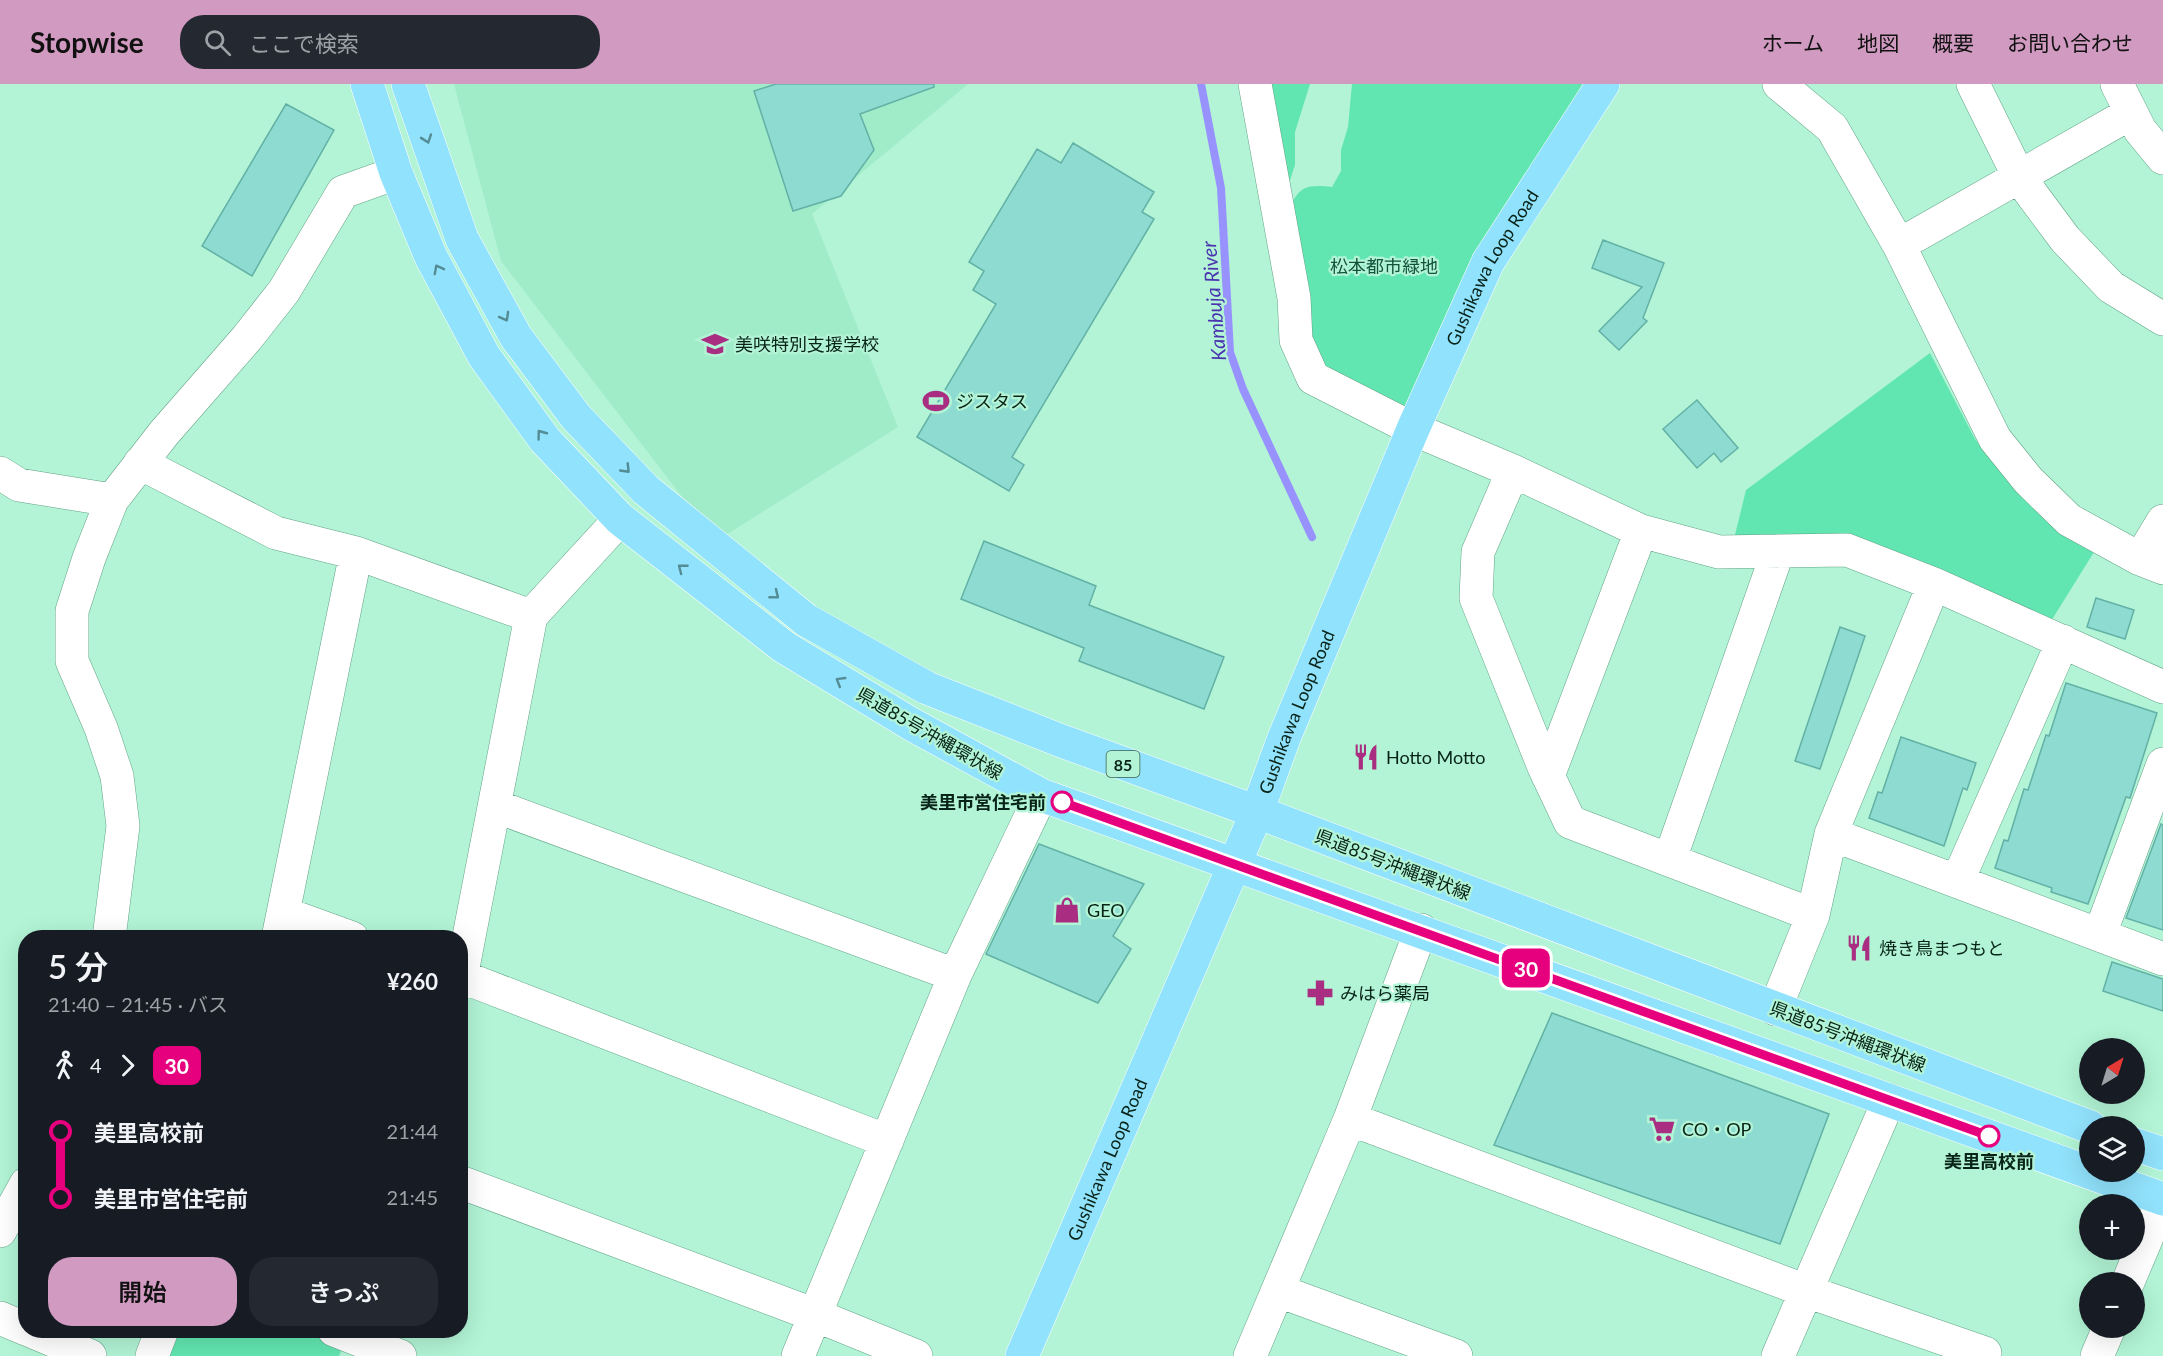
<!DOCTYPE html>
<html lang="ja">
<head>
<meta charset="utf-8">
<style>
	:root { --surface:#171b24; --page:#242831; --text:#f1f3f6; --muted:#9ea1a6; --accent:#d19ac1 }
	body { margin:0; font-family:Lato,"Noto Sans JP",sans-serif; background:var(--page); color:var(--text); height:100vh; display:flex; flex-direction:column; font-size:22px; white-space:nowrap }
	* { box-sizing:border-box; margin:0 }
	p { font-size:20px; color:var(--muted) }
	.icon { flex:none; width:33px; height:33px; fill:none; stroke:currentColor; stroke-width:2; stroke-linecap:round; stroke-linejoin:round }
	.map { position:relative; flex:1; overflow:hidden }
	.details { position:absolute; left:18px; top:846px; width:450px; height:408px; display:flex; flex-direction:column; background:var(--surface); border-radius:24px; box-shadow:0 6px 24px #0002 }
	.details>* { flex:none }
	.badge { padding:0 12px; border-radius:9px; font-size:21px; line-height:39px }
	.needle { width:39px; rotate:38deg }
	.tools { position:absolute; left:2079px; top:954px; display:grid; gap:12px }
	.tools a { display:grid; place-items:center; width:66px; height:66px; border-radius:50%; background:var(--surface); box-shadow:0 6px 24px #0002; font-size:30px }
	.map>.badge { position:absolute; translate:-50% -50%; box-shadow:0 0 0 3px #fff }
	.legs { display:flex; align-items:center; gap:9px; height:66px; padding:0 30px; font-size:20px }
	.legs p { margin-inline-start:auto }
	.overview { display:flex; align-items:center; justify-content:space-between; height:102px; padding:0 30px }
	h1 { font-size:33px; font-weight:600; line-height:45px }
	.cta { display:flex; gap:12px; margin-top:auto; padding:12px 30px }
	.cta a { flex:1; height:69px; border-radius:24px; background:var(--accent); color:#111; font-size:24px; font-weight:600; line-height:69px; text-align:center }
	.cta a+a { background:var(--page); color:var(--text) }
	ul { padding:0 30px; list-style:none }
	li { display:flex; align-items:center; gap:21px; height:66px; font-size:22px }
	li i { display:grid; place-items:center; width:9px; height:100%; margin:0 8px; background:currentColor }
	li i::after { content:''; width:15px; height:15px; margin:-8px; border:4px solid; border-radius:50%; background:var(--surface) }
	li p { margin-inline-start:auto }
	li:first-child i { background:linear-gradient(#0000 50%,currentColor 0) }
	li:last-child i { background:linear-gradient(currentColor 50%,#0000 0) }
	header { display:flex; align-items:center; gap:36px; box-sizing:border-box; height:84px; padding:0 30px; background:var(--accent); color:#111 }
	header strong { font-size:28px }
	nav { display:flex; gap:33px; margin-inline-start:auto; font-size:21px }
	.search { width:420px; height:54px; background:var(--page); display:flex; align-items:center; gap:15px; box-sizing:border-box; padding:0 21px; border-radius:24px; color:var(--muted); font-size:22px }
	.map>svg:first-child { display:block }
	.built { fill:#a0ebc8 }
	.green { fill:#62e6b1 }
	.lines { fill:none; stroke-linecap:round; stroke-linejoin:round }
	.stream { stroke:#9892fe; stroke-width:8 }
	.building { fill:#8edcd1; stroke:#63b1a6; stroke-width:1.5 }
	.minor-casing { stroke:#63a387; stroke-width:34 }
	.major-casing { stroke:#fff; stroke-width:34 }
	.minor { stroke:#fff; stroke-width:33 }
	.major { stroke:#91e2fc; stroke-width:33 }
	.oneway { stroke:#538c95 }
	.line-1-casing { stroke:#fff; stroke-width:14 }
	.line-1 { stroke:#e6007e; stroke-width:9 }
	.stop-1-dot { fill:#fff; stroke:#e6007e; stroke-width:3 }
	.labels { text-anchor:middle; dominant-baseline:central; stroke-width:4.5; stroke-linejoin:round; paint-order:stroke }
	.shield { fill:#b2f4d5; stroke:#3b6251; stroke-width:1.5 }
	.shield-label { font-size:16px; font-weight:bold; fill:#082318 }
	.park-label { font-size:18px; fill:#13523b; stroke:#b2f4d5 }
	.street-label { font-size:18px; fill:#082318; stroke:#b2f4d5 }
	.poi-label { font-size:18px; fill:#082318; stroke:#b2f4d5; text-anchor:start }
	.stop-label { font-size:18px; font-weight:bold; fill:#082318; stroke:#b2f4d5; text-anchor:end }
	.water-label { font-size:20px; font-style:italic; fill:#4b34b0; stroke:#b2f4d5 }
</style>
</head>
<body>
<header>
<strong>Stopwise</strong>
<div class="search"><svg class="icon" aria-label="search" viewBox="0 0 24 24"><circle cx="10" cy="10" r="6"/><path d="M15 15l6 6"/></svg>ここで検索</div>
<nav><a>ホーム</a><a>地図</a><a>概要</a><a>お問い合わせ</a></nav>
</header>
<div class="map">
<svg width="2163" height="1272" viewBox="0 0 2163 1272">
	<rect width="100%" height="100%" fill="#b2f4d5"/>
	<path class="built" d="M 454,0 L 968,0 L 812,130 L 898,343 L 716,457 L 501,177 Z"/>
	<path class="green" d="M 1255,0 L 1310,0 L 1295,48 L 1295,81 L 1290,96 L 1273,101 Z
		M 1352,0 L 1603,0 L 1413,345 L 1313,294 L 1280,139 C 1299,110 1295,98 1332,103 L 1341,87 L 1341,66 L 1348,43 Z
		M 1930,269 L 1975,355 L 2021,410 L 2094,468 L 2048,542 L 1878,464 L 1734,455 L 1746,406 Z
		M 334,1246 L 347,1252 L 339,1272 L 153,1272 L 162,1247 Z"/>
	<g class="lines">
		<path class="stream" d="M 1201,0 L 1221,104 L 1230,268 L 1243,305 L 1312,453"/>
	</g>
	<path class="building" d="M 776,0 L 934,0 L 934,3 L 860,30 L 874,66 L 841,112 L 793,127 L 754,7 Z
		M 286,20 L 334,46 L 252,192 L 202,162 Z
		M 1073,59 L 1154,108 L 1142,128 L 1154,135 L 1012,373 L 1024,381 L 1009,407 L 917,353 L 996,220 L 973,206 L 984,187 L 969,178 L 1037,65 L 1061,79 Z
		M 1603,156 L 1664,179 L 1643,234 L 1647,237 L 1619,266 L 1599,247 L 1642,203 L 1592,184 Z
		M 1697,316 L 1738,364 L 1721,378 L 1714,369 L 1697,384 L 1663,345 Z
		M 984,457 L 1096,502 L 1089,521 L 1224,573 L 1204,625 L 1079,577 L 1084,564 L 961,515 Z
		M 2096,514 L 2134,526 L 2125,555 L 2087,543 Z
		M 1840,543 L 1865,552 L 1820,685 L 1795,677 Z
		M 2066,599 L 2157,629 L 2130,714 L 2126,713 L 2088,820 L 2051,808 L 2052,804 L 1995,784 L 2004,756 L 2008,757 L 2024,705 L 2028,706 L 2046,651 L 2049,652 Z
		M 1901,653 L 1976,679 L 1967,706 L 1963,704 L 1944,762 L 1869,734 L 1878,708 L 1882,709 Z
		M 2161,740 L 2163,741 L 2163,846 L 2126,834 Z
		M 1039,760 L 1144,800 L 1113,852 L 1131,865 L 1098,919 L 986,870 Z
		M 2112,878 L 2163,895 L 2163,927 L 2103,907 Z
		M 1552,929 L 1829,1030 L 1780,1160 L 1494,1061 Z"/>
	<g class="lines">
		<g class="minor-casing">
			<path id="minor" d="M 1255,0 L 1294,214 L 1296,256 L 1313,294 L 1413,345 L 1513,387 L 1641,447 L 1719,468 L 1847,466 L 1934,500 L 2163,603
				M 1779,0 L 1832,44 L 1899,161 L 1995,355 L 2028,396 L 2069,436 L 2140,475 L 2163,484
				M 1973,0 L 2019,93 L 2065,155 L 2111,203 L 2163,235
				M 2117,0 L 2140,46 L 2163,74
				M 1899,161 L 2131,29
				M 140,379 L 276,449 L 356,469 L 531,532
				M 1513,387 L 1478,468 L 1476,514 L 1544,683 L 1570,738 L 1813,831
				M 0,389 L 19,401 L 112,416
				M 2140,475 L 2163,437
				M 1548,692 L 1641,447
				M 495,722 L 955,891 L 798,1272
				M 1831,750 L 2163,875
				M 1670,775 L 1778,467
				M 1958,796 L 2063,557
				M 283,829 L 352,854
				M 2100,850 L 2163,680
				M 109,854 L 123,742 L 117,692 L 101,644 L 72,577 L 72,527 L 89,474 L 112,416 L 164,349 L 247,254 L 284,207 L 343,108 L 396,89
				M 278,854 L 356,469
				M 955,891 L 1041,711
				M 460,892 L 887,1057
				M 460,899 L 531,532 L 620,435
				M 1775,925 L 1813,831 L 1831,750 L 1934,500
				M 1350,1035 L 1421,846
				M 460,1098 L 815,1231 L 916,1272
				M 0,1147 L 26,1100
				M 2128,1198 L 2163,1115
				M 1279,1207 L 1456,1272
				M 0,1234 L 26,1245
				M 29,1246 L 90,1272
				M 334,1246 L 400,1272
				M 152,1272 L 162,1246
				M 1250,1272 L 1350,1035 L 1806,1207 L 1985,1269 L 1984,1272
				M 1778,1272 L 1889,1016
				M 2097,1272 L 2109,1244"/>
		</g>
		<g class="major-casing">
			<g id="major">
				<path d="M 367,0 L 396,89 L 431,173 L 484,272 L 545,356 L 620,435 L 784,563 L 911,640 L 1041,711 L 2163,1115"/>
				<path d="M 408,0 L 462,155 L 516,253 L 576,333 L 646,406 L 806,536 L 927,604 L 1059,656 L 1257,728 L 2090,1043"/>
				<path d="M 2134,1060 L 2163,1070"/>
				<path id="s1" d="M 1022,1272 L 1257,728 L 1284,654 L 1413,345 L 1488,178 L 1603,0"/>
			</g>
		</g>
		<use href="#minor" class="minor"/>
		<use href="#major" class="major"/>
	</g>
	<defs><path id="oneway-chevron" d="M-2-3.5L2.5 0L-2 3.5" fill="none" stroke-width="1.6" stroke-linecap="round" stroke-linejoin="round" transform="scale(1.5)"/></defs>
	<g class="oneway">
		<use href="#oneway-chevron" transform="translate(427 55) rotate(71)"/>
		<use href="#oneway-chevron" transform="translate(438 185) rotate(-118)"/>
		<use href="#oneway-chevron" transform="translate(505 233) rotate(61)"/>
		<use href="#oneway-chevron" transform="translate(541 350) rotate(-127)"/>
		<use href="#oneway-chevron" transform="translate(626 385) rotate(46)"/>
		<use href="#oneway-chevron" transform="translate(682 484) rotate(-142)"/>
		<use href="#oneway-chevron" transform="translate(775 511) rotate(39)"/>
		<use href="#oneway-chevron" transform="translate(840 597) rotate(-149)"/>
	</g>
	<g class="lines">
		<g class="line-1-casing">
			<path id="line-1" d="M 1062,718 L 1989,1052"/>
		</g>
		<use href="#line-1" class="line-1"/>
	</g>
	<defs>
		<g id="school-bare" transform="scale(2.07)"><path d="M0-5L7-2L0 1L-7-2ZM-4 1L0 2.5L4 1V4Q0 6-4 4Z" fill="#a92e81" stroke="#b2f4d5" stroke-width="2.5" paint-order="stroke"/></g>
		<g id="stadium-bare" transform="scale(2.07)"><path d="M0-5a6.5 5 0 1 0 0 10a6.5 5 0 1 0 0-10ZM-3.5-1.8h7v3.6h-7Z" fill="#a92e81" stroke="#b2f4d5" stroke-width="2.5" paint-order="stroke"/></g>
		<g id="restaurant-bare" transform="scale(2.07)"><path d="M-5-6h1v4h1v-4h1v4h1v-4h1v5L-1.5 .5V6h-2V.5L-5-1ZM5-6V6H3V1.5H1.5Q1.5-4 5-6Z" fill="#a92e81" stroke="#b2f4d5" stroke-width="2.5" paint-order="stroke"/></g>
		<g id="shop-bare" transform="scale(2.07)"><path d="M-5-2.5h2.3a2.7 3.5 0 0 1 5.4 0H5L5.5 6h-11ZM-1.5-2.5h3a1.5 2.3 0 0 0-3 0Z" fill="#a92e81" stroke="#b2f4d5" stroke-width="2.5" paint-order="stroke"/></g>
		<g id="pharmacy-bare" transform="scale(2.07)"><path d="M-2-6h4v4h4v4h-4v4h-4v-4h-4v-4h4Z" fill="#a92e81" stroke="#b2f4d5" stroke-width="2.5" paint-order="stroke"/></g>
		<g id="supermarket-bare" transform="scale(2.07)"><path d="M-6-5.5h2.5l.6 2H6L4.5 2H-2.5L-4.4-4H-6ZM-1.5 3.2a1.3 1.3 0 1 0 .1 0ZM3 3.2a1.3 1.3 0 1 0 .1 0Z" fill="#a92e81" stroke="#b2f4d5" stroke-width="2.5" paint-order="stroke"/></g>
	</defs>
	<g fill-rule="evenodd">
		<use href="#school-bare" x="715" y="260"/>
		<use href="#stadium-bare" x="936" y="317"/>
		<use href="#restaurant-bare" x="1366" y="673"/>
		<use href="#shop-bare" x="1067" y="826"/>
		<use href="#restaurant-bare" x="1859" y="864"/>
		<use href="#pharmacy-bare" x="1320" y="909"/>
		<use href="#supermarket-bare" x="1662" y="1045"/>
	</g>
	<g class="stop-1-dot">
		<circle cx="1062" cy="718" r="10"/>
		<circle cx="1989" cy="1052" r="10"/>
	</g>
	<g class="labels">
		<rect class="shield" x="1106.5" y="667" width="33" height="26" rx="4.5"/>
		<g class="shield-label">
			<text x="1123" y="680">85</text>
		</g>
		<g class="park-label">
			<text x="1384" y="182">松本都市緑地</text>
		</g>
		<g class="street-label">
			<text stroke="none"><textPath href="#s1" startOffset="1186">Gushikawa Loop Road</textPath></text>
			<text stroke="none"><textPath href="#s1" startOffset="700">Gushikawa Loop Road</textPath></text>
			<text transform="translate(930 649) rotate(30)">県道85号沖縄環状線</text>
			<text transform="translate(1393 780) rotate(21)">県道85号沖縄環状線</text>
			<text transform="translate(1848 952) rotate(21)">県道85号沖縄環状線</text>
			<text stroke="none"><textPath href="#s1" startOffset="214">Gushikawa Loop Road</textPath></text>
		</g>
		<g class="poi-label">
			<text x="735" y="260">美咲特別支援学校</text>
			<text x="956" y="317">ジスタス</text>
			<text x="1386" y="673">Hotto Motto</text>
			<text x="1087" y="826">GEO</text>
			<text x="1879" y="864">焼き鳥まつもと</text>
			<text x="1340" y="909">みはら薬局</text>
			<text x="1682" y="1045">CO・OP</text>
		</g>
		<g class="stop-label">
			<text x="1046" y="718">美里市営住宅前</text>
			<text x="1989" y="1077" text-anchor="middle">美里高校前</text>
		</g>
		<g class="water-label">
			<text transform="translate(1213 217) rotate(-95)">Kambuja River</text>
		</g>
	</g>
</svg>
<div class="tools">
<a><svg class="needle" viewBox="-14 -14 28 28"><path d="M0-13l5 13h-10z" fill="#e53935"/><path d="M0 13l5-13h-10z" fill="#9ea1a6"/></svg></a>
<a><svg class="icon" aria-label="layers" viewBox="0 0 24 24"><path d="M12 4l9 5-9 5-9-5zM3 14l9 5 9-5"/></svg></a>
<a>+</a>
<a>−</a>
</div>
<b class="badge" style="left:1526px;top:884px;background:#e6007e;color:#fff">30</b>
<section class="details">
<div class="overview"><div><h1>5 分</h1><p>21:40 – 21:45 · バス</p></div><b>¥260</b></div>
<div class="legs"><svg class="icon" aria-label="walk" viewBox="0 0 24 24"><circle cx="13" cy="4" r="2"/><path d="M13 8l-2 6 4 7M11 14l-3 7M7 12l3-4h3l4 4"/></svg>4<svg class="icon" aria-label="forward" viewBox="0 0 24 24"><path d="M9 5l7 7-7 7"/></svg><b class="badge" style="background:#e6007e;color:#fff">30</b></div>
<ul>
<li><i style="color:#e6007e"></i><b>美里高校前</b><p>21:44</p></li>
<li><i style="color:#e6007e"></i><b>美里市営住宅前</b><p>21:45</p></li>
</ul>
<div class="cta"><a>開始</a><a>きっぷ</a></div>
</section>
</div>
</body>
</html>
